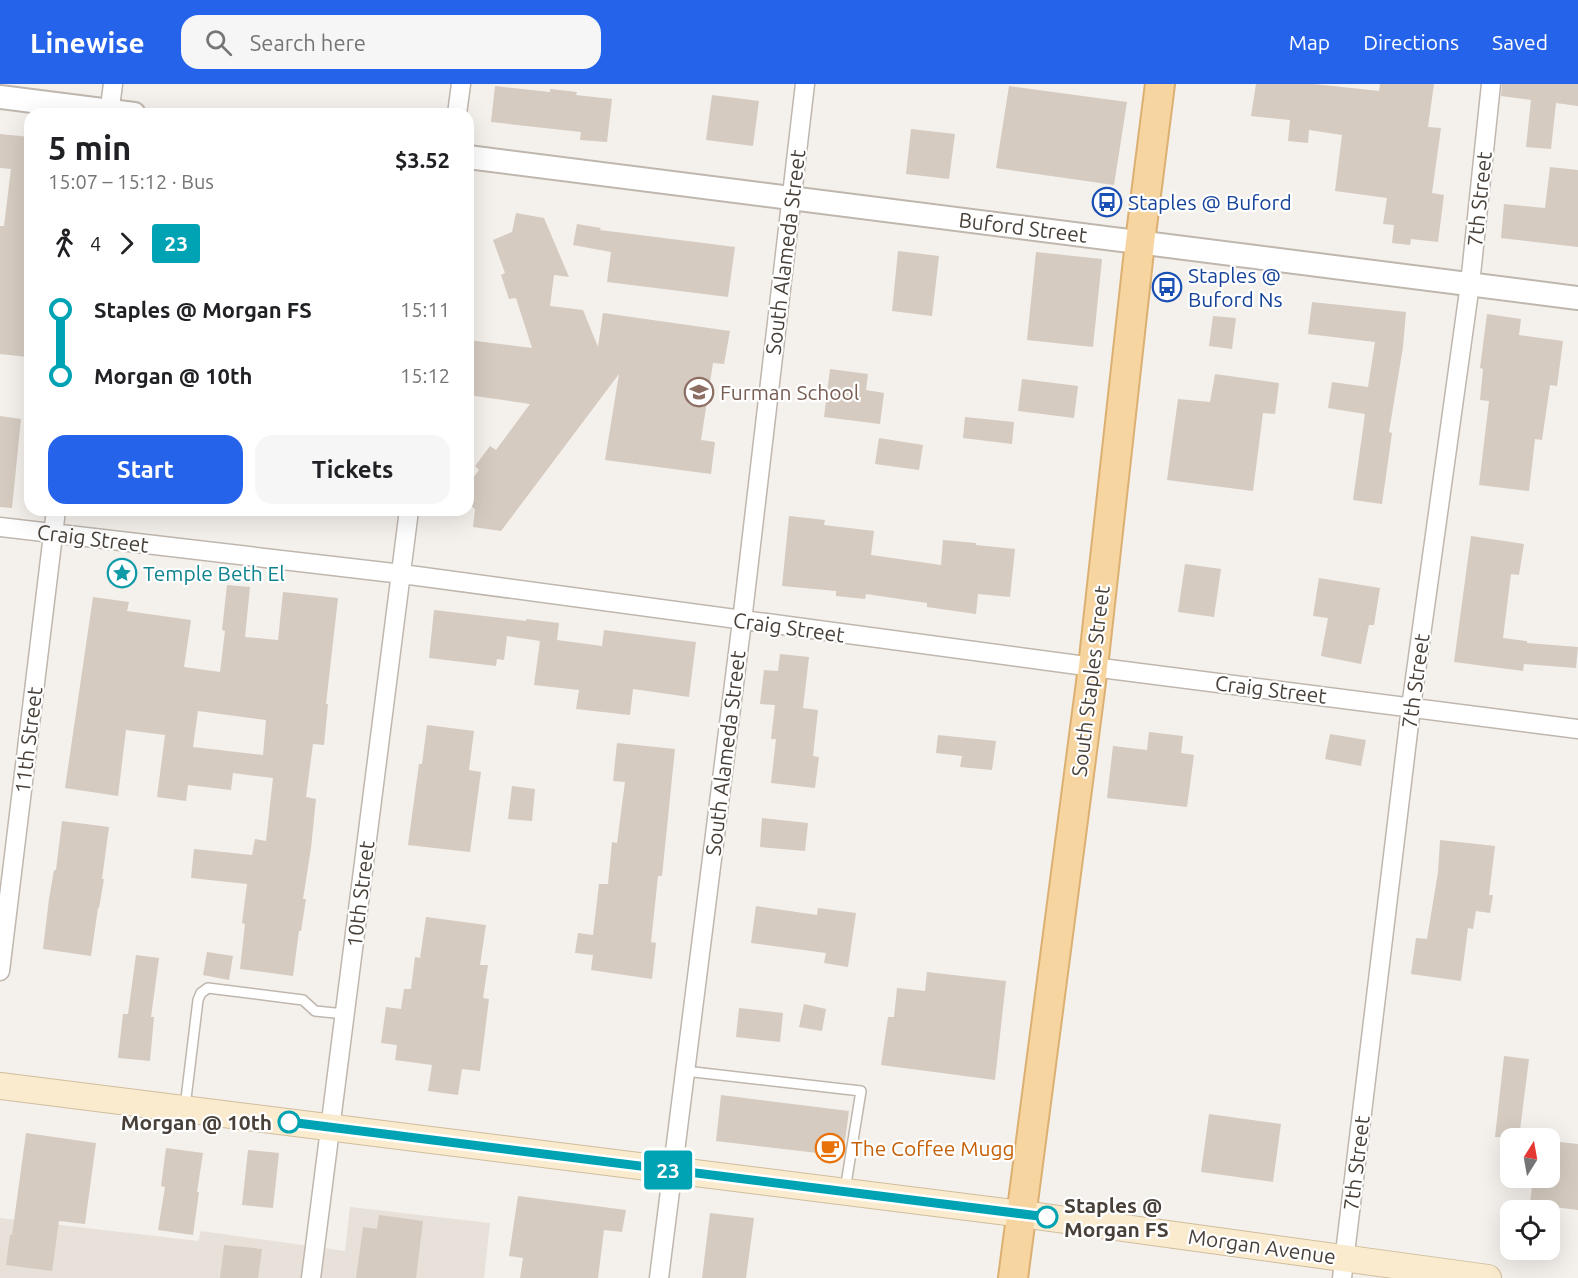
<!DOCTYPE html>
<html lang="en">
<head>
<meta charset="utf-8">
<style>
	:root { --surface:#fff; --page:#f6f6f6; --text:#202124; --muted:#757577; --accent:#2563eb }
	body { margin:0; font-family:Ubuntu,sans-serif; background:var(--page); color:var(--text); height:100vh; display:flex; flex-direction:column; font-size:22px; white-space:nowrap }
	* { box-sizing:border-box; margin:0 }
	p { font-size:20px; color:var(--muted) }
	.icon { flex:none; width:33px; height:33px; fill:none; stroke:currentColor; stroke-width:2; stroke-linecap:round; stroke-linejoin:round }
	.map { position:relative; flex:1; overflow:hidden }
	.panel { position:absolute; left:24px; top:24px; width:450px; height:408px; display:flex; flex-direction:column; background:var(--surface); border-radius:18px; box-shadow:0 6px 24px #0002 }
	.panel>* { flex:none }
	.badge { padding:0 12px; border-radius:4px; font-size:21px; line-height:39px }
	.needle { width:39px; rotate:11deg }
	.fabs { position:absolute; left:1500px; top:1044px; display:grid; gap:12px }
	.fabs a { display:grid; place-items:center; width:60px; height:60px; border-radius:12px; background:var(--surface); box-shadow:0 6px 24px #0002; font-size:30px }
	.map>.badge { position:absolute; translate:-50% -50%; box-shadow:0 0 0 3px #fff }
	.legs { display:flex; align-items:center; gap:9px; height:66px; padding:0 24px; font-size:20px }
	.legs p { margin-inline-start:auto }
	.summary { display:flex; align-items:center; justify-content:space-between; height:102px; padding:0 24px }
	h1 { font-size:33px; font-weight:700; line-height:45px }
	.action { display:flex; gap:12px; margin-top:auto; padding:12px 24px }
	.action a { flex:1; height:69px; border-radius:18px; background:var(--accent); color:#fff; font-size:24px; font-weight:700; line-height:69px; text-align:center }
	.action a+a { background:var(--page); color:var(--text) }
	ul { padding:0 24px; list-style:none }
	li { display:flex; align-items:center; gap:21px; height:66px; font-size:22px }
	li i { display:grid; place-items:center; width:9px; height:100%; margin:0 8px; background:currentColor }
	li i::after { content:''; width:15px; height:15px; margin:-8px; border:4px solid; border-radius:50%; background:var(--surface) }
	li p { margin-inline-start:auto }
	li:first-child i { background:linear-gradient(#0000 50%,currentColor 0) }
	li:last-child i { background:linear-gradient(currentColor 50%,#0000 0) }
	header { display:flex; align-items:center; gap:36px; box-sizing:border-box; height:84px; padding:0 30px; background:var(--accent); color:#fff }
	header strong { font-size:28px }
	nav { display:flex; gap:33px; margin-inline-start:auto; font-size:21px }
	.search { width:420px; height:54px; background:var(--page); display:flex; align-items:center; gap:15px; box-sizing:border-box; padding:0 21px; border-radius:18px; color:var(--muted); font-size:22px }
	.map>svg:first-child { display:block }
	.residential { fill:#e8e1d9 }
	.building { fill:#d5cbc1; fill-rule:evenodd }
	.lines { fill:none; stroke-linecap:round; stroke-linejoin:round }
	.service-casing { stroke:#bfb7ae; stroke-width:12 }
	.minor-casing { stroke:#bfb7ae; stroke-width:21 }
	.tertiary-casing { stroke:#bfb7ae; stroke-width:26 }
	.secondary-casing { stroke:#d0bd9e; stroke-width:28 }
	.primary-casing { stroke:#dbb072; stroke-width:32 }
	.service { stroke:#fff; stroke-width:9 }
	.minor { stroke:#fff; stroke-width:18 }
	.tertiary { stroke:#fff; stroke-width:22 }
	.secondary { stroke:#fbebce; stroke-width:26 }
	.primary { stroke:#f6d5a1; stroke-width:28 }
	.line-1-casing { stroke:#fff; stroke-width:14 }
	.line-1 { stroke:#00a3b4; stroke-width:9 }
	.stop-1-dot { fill:#fff; stroke:#00a3b4; stroke-width:3 }
	.labels { text-anchor:middle; dominant-baseline:central; stroke-width:4.5; stroke-linejoin:round; paint-order:stroke }
	.street-label { font-size:21px; fill:#484039; stroke:#fff }
	.transit-label { font-size:21px; fill:#164399; stroke:#fff; text-anchor:start }
	.education-label { font-size:21px; fill:#785e54; stroke:#fff; text-anchor:start }
	.culture-label { font-size:21px; fill:#0d838f; stroke:#fff; text-anchor:start }
	.stop-label { font-size:21px; font-weight:bold; fill:#484039; stroke:#fff; text-anchor:end }
	.food-label { font-size:21px; fill:#c56008; stroke:#fff; text-anchor:start }
</style>
</head>
<body>
<header>
<strong>Linewise</strong>
<div class="search"><svg class="icon" aria-label="search" viewBox="0 0 24 24"><circle cx="10" cy="10" r="6"/><path d="M15 15l6 6"/></svg>Search here</div>
<nav><a>Map</a><a>Directions</a><a>Saved</a></nav>
</header>
<div class="map">
<svg width="1578" height="1194" viewBox="0 0 1578 1194">
	<rect width="100%" height="100%" fill="#f4f0eb"/>
	<path class="residential" d="M 350,1123 L 490,1139 L 484,1194 L 0,1194 L 0,1134 L 198,1157 L 201,1147 L 345,1167 Z"/>
	<path class="building" d="M 1256,0 L 1314,0 L 1379,7 L 1380,0 L 1434,0 L 1428,43 L 1441,44 L 1432,109 L 1444,111 L 1438,158 L 1411,155 L 1410,161 L 1392,159 L 1394,141 L 1383,140 L 1387,114 L 1335,107 L 1342,51 L 1309,46 L 1308,59 L 1288,57 L 1290,36 L 1251,32 Z
		M 1502,0 L 1578,0 L 1578,22 L 1556,19 L 1551,65 L 1526,63 L 1531,16 L 1501,12 Z
		M 495,2 L 550,8 L 550,5 L 577,8 L 576,11 L 612,15 L 607,58 L 580,56 L 581,48 L 491,38 Z
		M 1009,2 L 1127,18 L 1114,101 L 996,84 Z
		M 712,11 L 759,17 L 753,62 L 706,56 Z
		M 911,45 L 955,50 L 949,95 L 906,90 Z
		M 0,50 L 30,53 L 30,257 L 28,273 L 0,270 L 0,142 L 4,142 L 11,85 L 0,84 Z
		M 1550,83 L 1578,86 L 1578,163 L 1501,154 L 1504,120 L 1545,124 Z
		M 516,129 L 544,134 L 569,193 L 554,191 L 550,222 L 583,226 L 598,263 L 603,229 L 730,247 L 724,280 L 713,279 L 701,356 L 715,358 L 711,390 L 605,376 L 619,290 L 501,447 L 473,443 L 475,425 L 468,419 L 468,400 L 479,386 L 475,382 L 490,362 L 496,366 L 530,320 L 468,311 L 468,256 L 532,264 L 516,214 L 509,215 L 501,191 L 505,189 L 493,156 L 512,148 Z
		M 577,140 L 601,144 L 600,146 L 735,163 L 728,213 L 607,198 L 611,168 L 573,161 Z
		M 898,167 L 939,172 L 932,232 L 892,227 Z
		M 1036,168 L 1102,175 L 1093,263 L 1027,256 Z
		M 1312,218 L 1406,228 L 1403,263 L 1389,348 L 1392,349 L 1382,420 L 1353,416 L 1365,330 L 1328,324 L 1332,298 L 1368,303 L 1375,258 L 1308,250 Z
		M 1487,230 L 1521,235 L 1519,251 L 1563,257 L 1557,302 L 1550,301 L 1542,356 L 1535,355 L 1529,407 L 1479,401 L 1489,317 L 1480,316 L 1483,285 L 1480,284 Z
		M 1213,232 L 1236,234 L 1232,265 L 1209,262 Z
		M 830,285 L 868,290 L 866,306 L 884,309 L 880,340 L 824,333 Z
		M 1215,290 L 1279,299 L 1275,330 L 1263,329 L 1253,407 L 1167,396 L 1178,315 L 1210,318 Z
		M 1022,295 L 1078,302 L 1074,334 L 1018,327 Z
		M 0,332 L 21,335 L 12,424 L 0,423 Z
		M 965,333 L 1014,338 L 1012,360 L 963,354 Z
		M 879,354 L 923,361 L 919,386 L 875,380 Z
		M 789,432 L 825,436 L 824,441 L 874,447 L 871,471 L 941,481 L 943,456 L 976,459 L 976,461 L 1015,465 L 1010,513 L 978,510 L 976,530 L 927,523 L 927,519 L 866,510 L 865,515 L 836,512 L 836,507 L 782,502 Z
		M 1471,452 L 1524,460 L 1519,491 L 1511,490 L 1503,554 L 1527,557 L 1527,559 L 1578,563 L 1576,584 L 1524,580 L 1523,587 L 1454,578 Z
		M 1185,480 L 1221,485 L 1214,533 L 1178,528 Z
		M 1319,494 L 1380,504 L 1374,541 L 1369,541 L 1361,580 L 1321,572 L 1328,534 L 1313,532 Z
		M 227,501 L 250,503 L 245,553 L 278,556 L 283,508 L 338,514 L 326,620 L 328,620 L 324,661 L 313,660 L 306,713 L 316,715 L 311,764 L 303,815 L 306,815 L 301,847 L 299,847 L 293,892 L 240,885 L 245,840 L 242,839 L 247,800 L 191,794 L 194,765 L 252,771 L 255,755 L 266,757 L 273,694 L 233,689 L 231,706 L 188,701 L 186,717 L 157,713 L 165,651 L 126,646 L 118,712 L 65,704 L 93,513 L 129,518 L 127,527 L 191,536 L 184,583 L 220,588 L 225,547 L 222,546 ZM 198,627 L 266,636 L 263,671 L 193,663 Z
		M 434,526 L 526,537 L 526,535 L 559,539 L 557,556 L 602,562 L 604,546 L 696,558 L 689,613 L 633,605 L 630,631 L 576,625 L 579,606 L 534,601 L 540,557 L 507,552 L 504,576 L 497,575 L 496,582 L 429,574 Z
		M 780,570 L 809,573 L 803,624 L 818,626 L 813,672 L 819,673 L 815,704 L 771,699 L 776,655 L 771,655 L 775,621 L 760,620 L 764,586 L 778,587 Z
		M 427,641 L 474,647 L 469,686 L 481,688 L 470,768 L 408,761 L 419,680 L 422,680 Z
		M 1149,648 L 1183,652 L 1181,669 L 1194,671 L 1187,723 L 1107,714 L 1113,662 L 1147,666 Z
		M 1330,650 L 1366,656 L 1361,682 L 1325,675 Z
		M 938,651 L 996,657 L 992,686 L 960,683 L 962,672 L 936,669 Z
		M 617,659 L 675,665 L 662,792 L 658,792 L 651,858 L 656,859 L 652,895 L 591,886 L 593,871 L 575,869 L 578,849 L 593,851 L 599,800 L 608,800 L 612,758 L 617,759 L 625,698 L 613,697 Z
		M 512,702 L 535,705 L 532,737 L 508,735 Z
		M 762,734 L 808,739 L 805,767 L 760,763 Z
		M 62,737 L 109,743 L 102,795 L 104,795 L 99,824 L 98,824 L 91,872 L 43,865 L 49,815 L 54,786 L 56,786 Z
		M 1440,756 L 1495,762 L 1489,811 L 1493,811 L 1490,829 L 1476,827 L 1473,845 L 1468,844 L 1461,897 L 1411,890 L 1416,854 L 1427,855 L 1438,788 Z
		M 756,822 L 817,831 L 818,824 L 856,829 L 848,883 L 824,879 L 826,869 L 751,859 Z
		M 426,833 L 486,841 L 480,881 L 488,881 L 483,914 L 489,915 L 480,987 L 462,985 L 458,1011 L 428,1007 L 432,981 L 395,976 L 397,961 L 381,959 L 386,923 L 401,925 L 404,905 L 411,905 L 415,873 L 420,874 Z
		M 207,868 L 233,872 L 229,896 L 203,891 Z
		M 136,871 L 159,874 L 151,933 L 154,933 L 150,977 L 118,974 L 123,930 L 128,930 Z
		M 927,888 L 1006,897 L 995,996 L 881,981 L 888,933 L 894,933 L 897,904 L 925,907 Z
		M 804,920 L 826,925 L 822,947 L 799,943 Z
		M 739,924 L 783,929 L 780,958 L 736,953 Z
		M 1504,972 L 1529,975 L 1519,1054 L 1495,1053 Z
		M 721,1011 L 849,1027 L 843,1072 L 716,1057 Z
		M 1209,1030 L 1281,1040 L 1273,1098 L 1201,1088 Z
		M 26,1049 L 96,1059 L 85,1140 L 59,1137 L 52,1187 L 6,1181 L 10,1151 L 12,1151 Z
		M 1550,1057 L 1578,1060 L 1578,1126 L 1530,1120 L 1533,1094 L 1550,1094 Z
		M 166,1064 L 203,1069 L 197,1108 L 199,1108 L 193,1151 L 158,1146 L 165,1103 L 161,1102 Z
		M 248,1066 L 279,1069 L 273,1124 L 242,1121 Z
		M 518,1112 L 626,1126 L 622,1148 L 604,1146 L 598,1194 L 520,1194 L 523,1174 L 509,1172 Z
		M 710,1129 L 754,1134 L 746,1194 L 702,1194 Z
		M 379,1131 L 423,1137 L 416,1194 L 356,1194 L 363,1143 L 377,1145 Z
		M 224,1161 L 262,1165 L 258,1194 L 220,1194 Z"/>
	<g class="lines">
		<g class="service-casing">
			<path id="service" d="M 685,987 L 861,1007 L 845,1106
				M 185,1023 L 198,916 L 201,909 L 208,904 L 303,916 L 315,927 L 345,930"/>
		</g>
		<g class="minor-casing">
			<path id="minor" d="M 109,30 L 113,0
				M 457,30 L 461,0
				M 0,443 L 402,490 L 1093,583 L 1578,645
				M 0,887 L 56,426
				M 311,1194 L 409,426
				M 659,1194 L 742,537 L 805,0
				M 1342,1194 L 1411,623 L 1470,200 L 1491,0"/>
		</g>
		<g class="tertiary-casing">
			<path id="tertiary" d="M 0,13 L 134,30
				M 468,73 L 1578,214"/>
		</g>
		<g class="secondary-casing">
			<path id="secondary" d="M 0,1002 L 1022,1130 L 1488,1194"/>
		</g>
		<g class="primary-casing">
			<path id="primary" d="M 1013,1194 L 1093,583 L 1140,158 L 1160,0"/>
		</g>
		<use href="#service" class="service"/>
		<use href="#minor" class="minor"/>
		<use href="#tertiary" class="tertiary"/>
		<use href="#secondary" class="secondary"/>
		<use href="#primary" class="primary"/>
	</g>
	<g class="lines">
		<g class="line-1-casing">
			<path id="line-1" d="M 289,1038 L 1047,1133"/>
		</g>
		<use href="#line-1" class="line-1"/>
	</g>
	<defs>
		<g id="bus-ring" transform="scale(1.5)"><circle r="9.5" fill="#fff" stroke="#1a4fb4" stroke-width="1.5"/><path d="M-5-6H5V4H4V6H2V4H-2V6H-4V4H-5ZM-3.5-4V0h7V-4ZM-3.5 1.2v1.5H-2V1.2ZM2 1.2v1.5H3.5V1.2Z" fill="#1a4fb4"/></g>
		<g id="school-ring" transform="scale(1.5)"><circle r="9.5" fill="#fff" stroke="#8d6e63" stroke-width="1.5"/><path d="M0-5L7-2L0 1L-7-2ZM-4 1L0 2.5L4 1V4Q0 6-4 4Z" fill="#8d6e63"/></g>
		<g id="sight-ring" transform="scale(1.5)"><circle r="9.5" fill="#fff" stroke="#0f9aa8" stroke-width="1.5"/><path d="M0-6L1.8-2.2L6-1.7L2.9 1.2L3.7 5.4L0 3.3L-3.7 5.4L-2.9 1.2L-6-1.7L-1.8-2.2Z" fill="#0f9aa8"/></g>
		<g id="cafe-ring" transform="scale(1.5)"><circle r="9.5" fill="#fff" stroke="#e8710a" stroke-width="1.5"/><path d="M-5.5-4.5H6V0H3Q3 3.5 0 3.5H-2.5Q-5.5 3.5-5.5 0ZM3-3.2v2h1.7v-2ZM-6 4.5H4V6H-6Z" fill="#e8710a"/></g>
	</defs>
	<g fill-rule="evenodd">
		<use href="#bus-ring" x="1107" y="118"/>
		<use href="#bus-ring" x="1167" y="203"/>
		<use href="#school-ring" x="699" y="308"/>
		<use href="#sight-ring" x="122" y="489"/>
		<use href="#cafe-ring" x="830" y="1064"/>
	</g>
	<g class="stop-1-dot">
		<circle cx="289" cy="1038" r="10"/>
		<circle cx="1047" cy="1133" r="10"/>
	</g>
	<g class="labels">
		<g class="street-label">
			<text transform="translate(1479 115) rotate(-84)">7th Street</text>
			<text transform="translate(1023 143) rotate(7)">Buford Street</text>
			<text transform="translate(785 168) rotate(-83)">South Alameda Street</text>
			<text transform="translate(93 454) rotate(7)">Craig Street</text>
			<text transform="translate(789 543) rotate(8)">Craig Street</text>
			<text transform="translate(1090 597) rotate(-83)">South Staples Street</text>
			<text transform="translate(1415 597) rotate(-82)">7th Street</text>
			<text transform="translate(1271 605) rotate(7)">Craig Street</text>
			<text transform="translate(28 656) rotate(-83)">11th Street</text>
			<text transform="translate(725 669) rotate(-83)">South Alameda Street</text>
			<text transform="translate(360 810) rotate(-83)">10th Street</text>
			<text transform="translate(1356 1079) rotate(-83)">7th Street</text>
			<text transform="translate(1262 1162) rotate(8)">Morgan Avenue</text>
		</g>
		<g class="transit-label">
			<text x="1128" y="118">Staples @ Buford</text>
			<text x="1188" y="191">Staples @<tspan x="1188" dy="24">Buford Ns</tspan></text>
		</g>
		<g class="education-label">
			<text x="720" y="308">Furman School</text>
		</g>
		<g class="culture-label">
			<text x="143" y="489">Temple Beth El</text>
		</g>
		<g class="stop-label">
			<text x="272" y="1038">Morgan @ 10th</text>
			<text x="1064" y="1121" text-anchor="start">Staples @<tspan x="1064" dy="24">Morgan FS</tspan></text>
		</g>
		<g class="food-label">
			<text x="851" y="1064">The Coffee Mugg</text>
		</g>
	</g>
</svg>
<div class="fabs">
<a><svg class="needle" viewBox="-14 -14 28 28"><path d="M0-13l5 13h-10z" fill="#e53935"/><path d="M0 13l5-13h-10z" fill="#757577"/></svg></a>
<a><svg class="icon" aria-label="locate" viewBox="0 0 24 24"><circle cx="12" cy="12" r="6"/><path d="M12 2v4M12 18v4M2 12h4M18 12h4"/></svg></a>
</div>
<b class="badge" style="left:668px;top:1086px;background:#00a3b4;color:#fff">23</b>
<section class="panel">
<div class="summary"><div><h1>5 min</h1><p>15:07 – 15:12 · Bus</p></div><b>$3.52</b></div>
<div class="legs"><svg class="icon" aria-label="walk" viewBox="0 0 24 24"><circle cx="13" cy="4" r="2"/><path d="M13 8l-2 6 4 7M11 14l-3 7M7 12l3-4h3l4 4"/></svg>4<svg class="icon" aria-label="forward" viewBox="0 0 24 24"><path d="M9 5l7 7-7 7"/></svg><b class="badge" style="background:#00a3b4;color:#fff">23</b></div>
<ul>
<li><i style="color:#00a3b4"></i><b>Staples @ Morgan FS</b><p>15:11</p></li>
<li><i style="color:#00a3b4"></i><b>Morgan @ 10th</b><p>15:12</p></li>
</ul>
<div class="action"><a>Start</a><a>Tickets</a></div>
</section>
</div>
</body>
</html>
